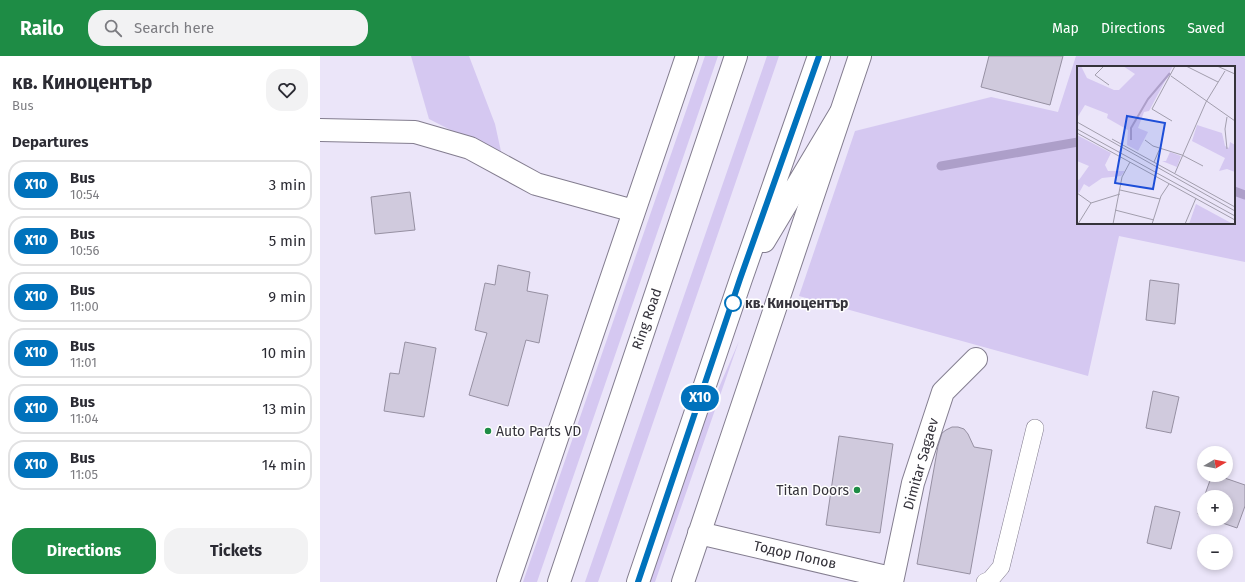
<!DOCTYPE html>
<html lang="en">
<head>
<meta charset="utf-8">
<style>
	:root { --surface:#fff; --page:#f2f2f3; --text:#2b2b33; --muted:#7c7c81; --line:#e1e1e2; --accent:#1e8c45 }
	body { margin:0; font-family:"Fira Sans",sans-serif; background:var(--page); color:var(--text); height:100vh; display:flex; flex-direction:column; font-size:15px; white-space:nowrap }
	* { box-sizing:border-box; margin:0 }
	p { font-size:13px; color:var(--muted) }
	.icon { flex:none; width:22px; height:22px; fill:none; stroke:currentColor; stroke-width:2; stroke-linecap:round; stroke-linejoin:round }
	.map { position:relative; flex:1; overflow:hidden }
	.sheet { display:flex; flex-direction:column; background:var(--surface); width:320px }
	.sheet>* { flex:none }
	.badge { padding:0 8px; border-radius:13px; font-size:14px; line-height:26px }
	.needle { width:26px; rotate:80deg }
	.controls { position:absolute; left:877px; top:390px; display:grid; gap:8px }
	.controls a { display:grid; place-items:center; width:36px; height:36px; border-radius:50%; background:var(--surface); box-shadow:0 2px 6px #0003; font-size:20px }
	.map>.badge { position:absolute; translate:-50% -50%; box-shadow:0 0 0 2px #fff }
	h2 { padding:0 12px; font-size:15px; line-height:36px }
	.round { display:grid; place-items:center; flex:none; width:42px; height:42px; border-radius:16px; background:var(--page) }
	.summary { display:flex; align-items:center; justify-content:space-between; height:68px; padding:0 12px }
	h1 { font-size:19px; font-weight:700; line-height:30px }
	.action { display:flex; gap:8px; margin-top:auto; padding:8px 12px }
	.action a { flex:1; height:46px; border-radius:16px; background:var(--accent); color:#fff; font-size:16px; font-weight:700; line-height:46px; text-align:center }
	.action a+a { background:var(--page); color:var(--text) }
	ul { padding:0; list-style:none }
	li { display:flex; align-items:center; gap:12px; height:50px; margin:0 8px 6px; padding:0 4px; border:2px solid var(--line); border-radius:16px }
	li div { flex:1 }
	li b { display:block; font-size:15px }
	li em { font-style:normal }
	li .badge { min-width:44px; font-weight:700; text-align:center }
	header { display:flex; align-items:center; gap:24px; box-sizing:border-box; height:56px; padding:0 20px; background:var(--accent); color:#fff }
	header strong { font-size:19px }
	nav { display:flex; gap:22px; margin-inline-start:auto; font-size:14px }
	.search { width:280px; height:36px; background:var(--page); display:flex; align-items:center; gap:10px; box-sizing:border-box; padding:0 14px; border-radius:16px; color:var(--muted); font-size:15px }
	main { display:flex; flex:1; min-height:0 }
	.map>svg:first-child { display:block }
	.green { fill:#d5c8f1; fill-rule:evenodd }
	.lines { fill:none; stroke-linecap:round; stroke-linejoin:round }
	.stream { stroke:#ad9fc9; stroke-width:9 }
	.building { fill:#d0cadd; stroke:#9690a2 }
	.service-casing { stroke:#837d8f; stroke-width:18 }
	.minor-casing { stroke:#837d8f; stroke-width:24 }
	.trunk-casing { stroke:#837d8f; stroke-width:24 }
	.service { stroke:#fff; stroke-width:17 }
	.minor { stroke:#fff; stroke-width:22 }
	.trunk { stroke:#fff; stroke-width:22 }
	.line-casing { stroke:#fff; stroke-width:9 }
	.line { stroke:#0072bc; stroke-width:6 }
	.stop-dot { fill:#fff; stroke:#0072bc; stroke-width:2 }
	.poi-dot { fill:#1e8c45; stroke:#fff; stroke-width:1.5 }
	.labels { text-anchor:middle; dominant-baseline:central; stroke-width:3; stroke-linejoin:round; paint-order:stroke }
	.stop-label { font-size:14px; font-weight:bold; fill:#35333b; stroke:#fff; text-anchor:start }
	.street-label { font-size:14px; fill:#35333b; stroke:#fff }
	.poi-label { font-size:14px; fill:#35333b; stroke:#fff; text-anchor:start }
	.inset-river { fill:none; stroke:#ad9fc9; stroke-width:2 }
	.inset-road { fill:none; stroke:#a29ead; stroke-width:1 }
	.view { fill:#1d4ed8; fill-opacity:0.15; stroke:#1d4ed8; stroke-width:2 }
	.inset-edge { fill:none; stroke:#35333b; stroke-width:2 }
</style>
</head>
<body>
<header>
<strong>Railo</strong>
<div class="search"><svg class="icon" aria-label="search" viewBox="0 0 24 24"><circle cx="10" cy="10" r="6"/><path d="M15 15l6 6"/></svg>Search here</div>
<nav><a>Map</a><a>Directions</a><a>Saved</a></nav>
</header>
<main>
<section class="sheet">
<div class="summary"><div><h1>кв. Киноцентър</h1><p>Bus</p></div><a class="round"><svg class="icon" aria-label="heart" viewBox="0 0 24 24"><path d="M12 20l-8-8c-3-5 5-10 8-4 3-6 11-1 8 4z"/></svg></a></div>
<h2>Departures</h2>
<ul>
<li><span class="badge" style="background:#0072bc;color:#fff">Х10</span><div><b>Bus</b><p>10:54</p></div><em>3 min</em></li>
<li><span class="badge" style="background:#0072bc;color:#fff">Х10</span><div><b>Bus</b><p>10:56</p></div><em>5 min</em></li>
<li><span class="badge" style="background:#0072bc;color:#fff">Х10</span><div><b>Bus</b><p>11:00</p></div><em>9 min</em></li>
<li><span class="badge" style="background:#0072bc;color:#fff">Х10</span><div><b>Bus</b><p>11:01</p></div><em>10 min</em></li>
<li><span class="badge" style="background:#0072bc;color:#fff">Х10</span><div><b>Bus</b><p>11:04</p></div><em>13 min</em></li>
<li><span class="badge" style="background:#0072bc;color:#fff">Х10</span><div><b>Bus</b><p>11:05</p></div><em>14 min</em></li>
</ul>
<div class="action"><a>Directions</a><a>Tickets</a></div>
</section>
<div class="map">
<svg width="925" height="526" viewBox="0 0 925 526">
	<rect width="100%" height="100%" fill="#ebe5f9"/>
	<path class="green" d="M 91,0 L 149,0 L 175,68 L 182,100 L 109,63 Z
		M 385,0 L 398,0 L 217,526 L 203,526 Z
		M 447,0 L 459,0 L 291,489 L 278,526 L 265,526 Z
		M 756,0 L 925,0 L 925,206 L 799,180 L 768,320 L 479,240 L 535,75 L 671,41 L 738,56 ZM 758,11 L 914,11 L 914,167 L 758,167 Z
		M 419,285 L 335,526 L 324,526 L 359,424 Z"/>
	<g class="lines">
		<path class="stream" d="M 621,110 L 758,86
			M 914,135 L 925,139"/>
	</g>
	<path class="building" d="M 669,0 L 743,0 L 730,49 L 661,31 Z
		M 90,136 L 95,174 L 55,178 L 51,141 Z
		M 178,209 L 210,216 L 207,235 L 228,239 L 219,287 L 206,284 L 188,350 L 149,339 L 167,277 L 155,274 L 165,227 L 175,229 Z
		M 830,224 L 859,228 L 855,268 L 826,264 Z
		M 85,286 L 116,292 L 104,361 L 64,355 L 70,317 L 79,318 Z
		M 833,335 L 859,341 L 851,377 L 826,372 Z
		M 632,371 L 638,371 L 644,373 L 648,378 L 654,391 L 672,394 L 650,518 L 597,508 L 618,390 L 622,377 L 626,374 Z
		M 519,380 L 573,388 L 560,477 L 506,469 Z
		M 892,419 L 896,419 L 925,429 L 925,450 L 917,472 L 891,463 L 906,463 L 906,441 L 884,441 Z
		M 884,441 L 884,460 L 878,458 Z
		M 835,450 L 860,456 L 851,493 L 827,487 Z"/>
	<g class="lines">
		<g class="service-casing">
			<path id="service" d="M 665,526 L 670,524 L 681,511 L 715,372"/>
		</g>
		<g class="minor-casing">
			<path id="minor" d="M 0,74 L 95,76 L 150,92 L 216,128 L 314,155
				M 379,477 L 562,520 L 569,526
				M 188,526 L 367,0
				M 363,526 L 540,0
				M 572,526 L 593,427 L 623,336 L 656,303"/>
		</g>
		<g class="trunk-casing">
			<path id="trunk" d="M 444,185 L 520,58
				M 239,526 L 416,0
				M 318,526 L 421,223 L 499,0"/>
		</g>
		<use href="#service" class="service"/>
		<use href="#minor" class="minor"/>
		<use href="#trunk" class="trunk"/>
	</g>
	<g class="lines">
		<g class="line-casing">
			<path id="line" d="M 318,526 L 420,223 L 499,0"/>
		</g>
		<use href="#line" class="line"/>
	</g>
	<circle class="stop-dot" cx="413" cy="247" r="8"/>
	<g class="poi-dot">
		<circle cx="168" cy="375" r="4"/>
		<circle cx="537" cy="434" r="4"/>
	</g>
	<g class="labels">
		<g class="stop-label">
			<text x="425" y="247">кв. Киноцентър</text>
		</g>
		<g class="street-label">
			<text transform="translate(327 263) rotate(-71)">Ring Road</text>
			<text transform="translate(601 408) rotate(-74)">Dimitar Sagaev</text>
			<text transform="translate(475 499) rotate(13)">Тодор Попов</text>
		</g>
		<g class="poi-label">
			<text x="176" y="375">Auto Parts VD</text>
			<text x="529" y="434" text-anchor="end">Titan Doors</text>
		</g>
	</g>
	<g transform="translate(757 10)">
		<rect width="158" height="158" fill="#ebe5f9"/>
		<path d="M 0,0 L 4,0 L 10,12 L 37,24 L 42,24 L 58,8 L 46,0 L 96,0 L 72,45 L 67,46 L 61,62 L 71,66 L 61,85 L 50,79 L 51,64 L 30,52 L 31,48 L 8,39 L 0,52 ZM 120,59 L 145,67 L 148,80 L 152,82 L 153,76 L 158,79 L 158,106 L 150,103 L 142,105 L 148,92 L 115,75 ZM 0,69 L 34,87 L 28,99 L 31,105 L 48,105 L 44,110 L 25,112 L 12,121 L 7,118 L 2,127 L 0,126 L 0,113 L 2,114 L 12,100 L 0,95 ZM 93,86 L 104,90 L 100,101 L 85,95 L 89,95 ZM 119,138 L 156,158 L 112,158 Z" fill="#d5c8f1"/>
		<path class="inset-river" d="M 54,74 L 54,62 L 71,33 L 93,7"/>
		<path class="inset-road" d="M 27,0 L 18,9 L 32,19M 109,0 L 141,16M 140,0 L 158,8M 94,10 L 158,55M 95,55 L 75,43 L 98,0M 0,56 L 158,145M 0,63 L 158,150M 0,67 L 158,154M 35,73 L 158,141M 68,74 L 76,80 L 105,89 L 126,100M 150,83 L 148,63 L 150,51M 77,96 L 83,82M 98,107 L 129,36 L 148,5M 43,124 L 83,133M 0,127 L 14,137M 14,137 L 43,128M 38,144 L 77,154M 1,158 L 14,137M 36,158 L 45,111 L 53,96M 75,158 L 84,130 L 92,118M 108,158 L 119,132"/>
		<path class="view" d="M 50,50 L 88,57 L 76,123 L 38,117 Z"/>
		<rect width="158" height="158" class="inset-edge"/>
	</g>
</svg>
<div class="controls">
<a><svg class="needle" viewBox="-14 -14 28 28"><path d="M0-13l5 13h-10z" fill="#e53935"/><path d="M0 13l5-13h-10z" fill="#7c7c81"/></svg></a>
<a>+</a>
<a>−</a>
</div>
<b class="badge" style="left:380px;top:342px;background:#0072bc;color:#fff">Х10</b>
</div>
</main>
</body>
</html>
